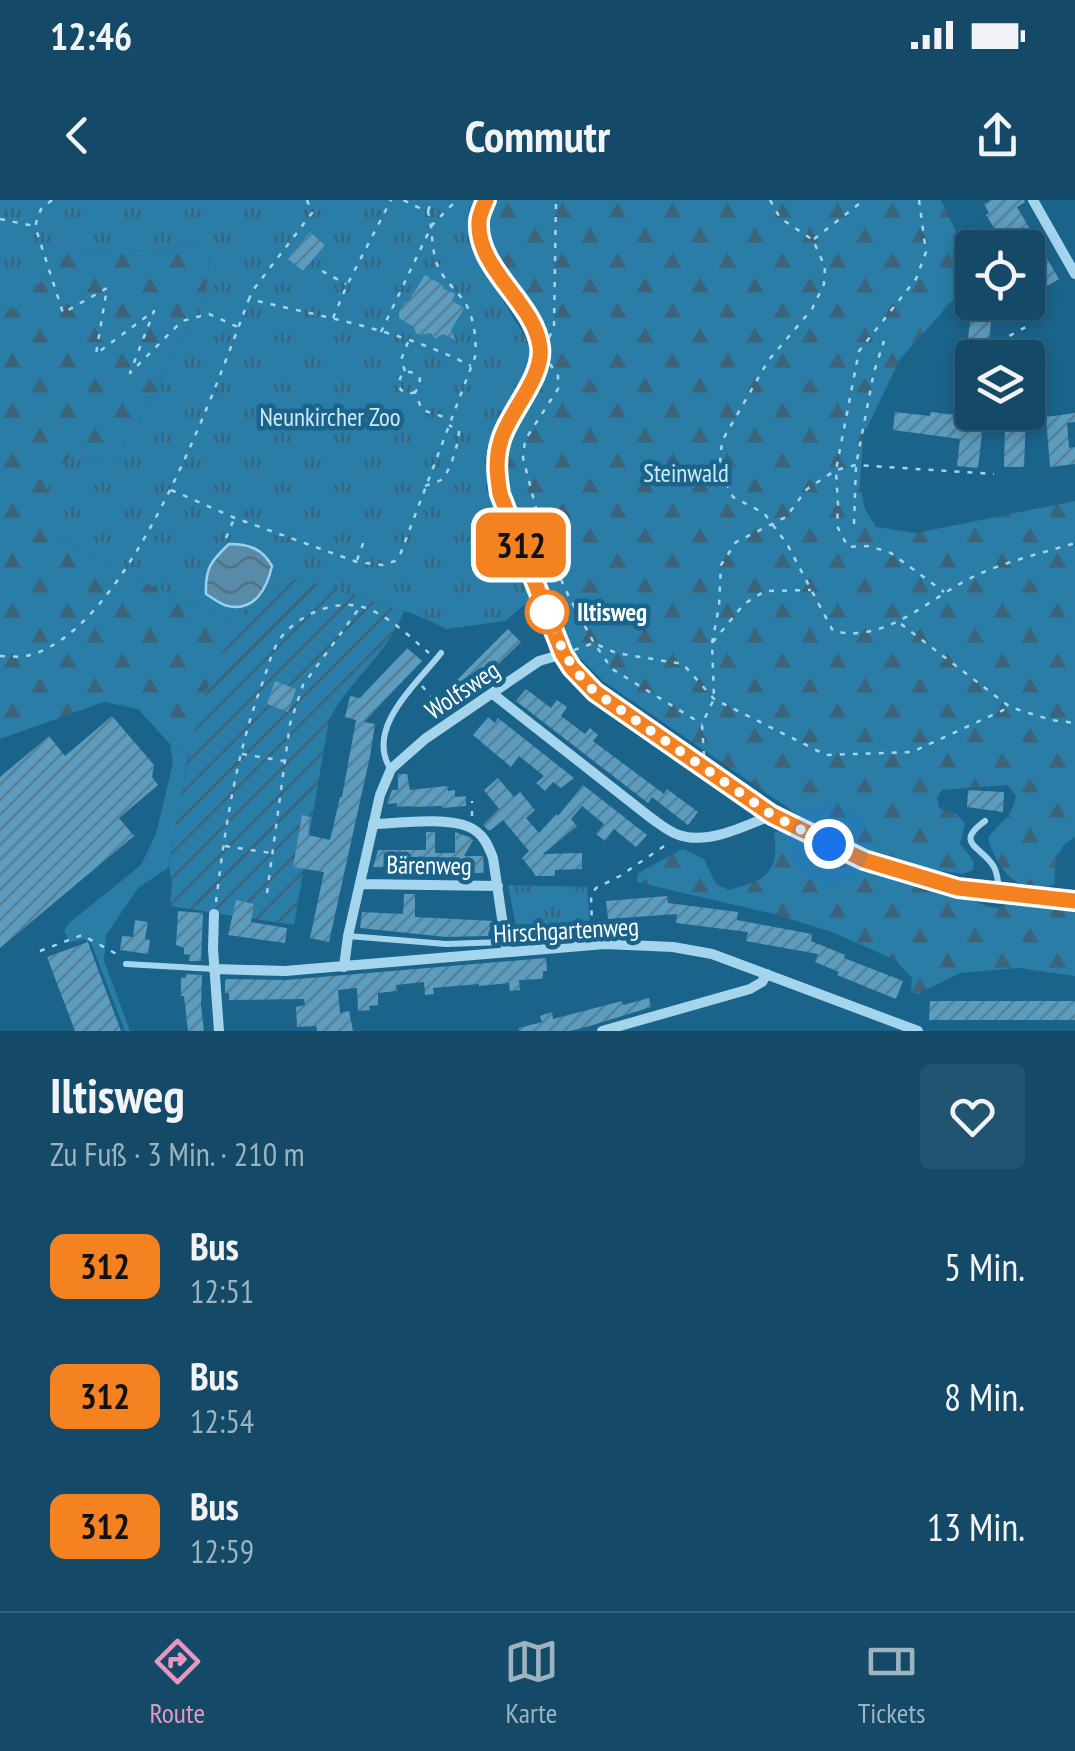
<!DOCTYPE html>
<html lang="de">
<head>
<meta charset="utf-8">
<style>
	:root { --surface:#144a68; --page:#215471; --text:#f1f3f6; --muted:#9db3c0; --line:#33627c; --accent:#e797bd }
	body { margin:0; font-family:"PT Sans Narrow",sans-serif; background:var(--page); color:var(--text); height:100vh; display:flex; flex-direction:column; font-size:38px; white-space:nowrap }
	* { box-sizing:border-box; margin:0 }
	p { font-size:32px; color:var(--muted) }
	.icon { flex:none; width:55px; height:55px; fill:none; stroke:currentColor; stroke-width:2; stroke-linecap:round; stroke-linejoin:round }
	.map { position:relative; height:831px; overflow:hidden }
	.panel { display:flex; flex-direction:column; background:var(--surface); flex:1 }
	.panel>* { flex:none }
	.badge { padding:0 20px; border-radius:15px; font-size:35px; line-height:65px }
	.tools { position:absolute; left:955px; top:30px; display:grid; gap:20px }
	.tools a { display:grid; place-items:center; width:90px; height:90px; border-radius:10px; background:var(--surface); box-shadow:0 5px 15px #0003,0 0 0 2px var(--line); font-size:50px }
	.you { position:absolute; width:50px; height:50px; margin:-25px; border:8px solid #fff; border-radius:50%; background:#1a73e8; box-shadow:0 0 0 15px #1a73e833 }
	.map>.badge { position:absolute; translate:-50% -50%; box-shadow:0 0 0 5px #fff }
	.round { display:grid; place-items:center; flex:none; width:105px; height:105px; border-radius:10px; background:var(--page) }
	.headline { display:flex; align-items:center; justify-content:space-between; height:170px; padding:0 50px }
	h1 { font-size:48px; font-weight:700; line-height:75px }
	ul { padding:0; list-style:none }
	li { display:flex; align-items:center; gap:30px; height:130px; padding:0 50px }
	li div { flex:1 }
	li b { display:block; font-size:38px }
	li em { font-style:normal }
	li .badge { min-width:110px; font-weight:700; text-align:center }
	.status { display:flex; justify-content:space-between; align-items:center; height:70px; padding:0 50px; background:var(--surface); direction:ltr }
	.status svg { height:28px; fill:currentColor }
	header { display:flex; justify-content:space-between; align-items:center; height:130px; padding:0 50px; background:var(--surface); font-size:45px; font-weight:700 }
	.tab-bar { display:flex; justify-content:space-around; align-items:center; height:140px; border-top:2px solid var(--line); background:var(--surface); font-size:28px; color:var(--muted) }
	.tab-bar a { display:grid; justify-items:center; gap:5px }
	.tab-bar .current { color:var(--accent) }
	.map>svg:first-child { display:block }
	.grass { fill:#2a7da7 }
	.forest { fill:url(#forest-firs) }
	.park { fill:url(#park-tufts) }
	.garden { fill:url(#garden-furrows) }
	.water { fill:url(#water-waves); stroke:#97d3f0; stroke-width:2.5 }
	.building { fill:url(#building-hatch) }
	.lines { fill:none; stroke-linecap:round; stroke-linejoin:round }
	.path { stroke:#a5d5ed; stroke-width:2.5; stroke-dasharray:5 8; stroke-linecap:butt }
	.lane { stroke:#a5d5ed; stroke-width:6 }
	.street { stroke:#a5d5ed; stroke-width:10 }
	.line-casing { stroke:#fff; stroke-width:22 }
	.line { stroke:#f58220; stroke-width:15 }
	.walk { stroke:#fff; stroke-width:10; stroke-dasharray:0 18 }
	.stop-dot { fill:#fff; stroke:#f58220; stroke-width:5 }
	.labels { text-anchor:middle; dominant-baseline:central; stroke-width:9; stroke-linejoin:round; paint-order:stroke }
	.park-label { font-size:25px; fill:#caeafa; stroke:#1a638b }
	.stop-label { font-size:25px; font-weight:bold; fill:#fff; stroke:#1a638b; text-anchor:start }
	.street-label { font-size:25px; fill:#fff; stroke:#1a638b }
</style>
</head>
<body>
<div class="status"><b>12:46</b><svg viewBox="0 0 49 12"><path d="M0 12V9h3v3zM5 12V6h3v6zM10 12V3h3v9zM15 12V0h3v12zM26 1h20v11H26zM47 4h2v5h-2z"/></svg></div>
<header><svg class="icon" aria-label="back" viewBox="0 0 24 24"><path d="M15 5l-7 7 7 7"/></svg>Commutr<svg class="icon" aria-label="share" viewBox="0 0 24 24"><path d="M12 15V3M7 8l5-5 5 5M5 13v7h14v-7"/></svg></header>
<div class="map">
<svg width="1075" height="831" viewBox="0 0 1075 831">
	<defs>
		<pattern id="forest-firs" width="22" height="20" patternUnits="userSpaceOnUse" patternTransform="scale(2.5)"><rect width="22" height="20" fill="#2a7da7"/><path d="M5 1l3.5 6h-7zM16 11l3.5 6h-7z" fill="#3b647a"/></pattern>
		<pattern id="park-tufts" width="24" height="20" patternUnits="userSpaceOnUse" patternTransform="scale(2.5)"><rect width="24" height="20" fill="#2a7da7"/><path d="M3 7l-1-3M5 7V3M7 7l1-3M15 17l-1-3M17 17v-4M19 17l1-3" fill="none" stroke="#3b647a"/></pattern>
		<pattern id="garden-furrows" width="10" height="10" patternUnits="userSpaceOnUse" patternTransform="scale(2.5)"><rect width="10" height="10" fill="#2a7da7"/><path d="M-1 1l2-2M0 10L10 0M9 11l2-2" fill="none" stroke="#3b647a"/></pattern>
		<pattern id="water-waves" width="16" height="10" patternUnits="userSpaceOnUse" patternTransform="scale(2.5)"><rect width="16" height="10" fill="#578ba7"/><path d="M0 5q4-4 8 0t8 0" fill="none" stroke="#537283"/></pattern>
		<pattern id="building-hatch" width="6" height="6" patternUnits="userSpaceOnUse" patternTransform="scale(2.5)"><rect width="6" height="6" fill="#5c9cbe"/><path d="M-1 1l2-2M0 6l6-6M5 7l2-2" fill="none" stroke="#568096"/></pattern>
	</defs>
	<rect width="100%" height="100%" fill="#1a638b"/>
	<path class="grass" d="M 170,544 L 188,555 L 169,667 L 138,688 L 106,735 L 104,761 L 130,831 L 125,831 L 91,743 L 84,739 L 70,742 L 64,731 L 69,723 L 141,665 L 156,634 L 173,563 Z"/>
	<path class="forest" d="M 495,0 L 941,0 L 960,40 L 972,79 L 900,159 L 863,236 L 860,285 L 865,309 L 876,327 L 916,333 L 1075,301 L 1075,637 C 1056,647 1054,665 1055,684 C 1019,698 997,670 988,638 C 1002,619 1011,620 1016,596 L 1008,585 L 942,590 L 937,597 L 939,608 L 956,614 L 965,623 L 960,644 L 973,660 L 973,670 L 962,674 L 932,669 L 864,648 L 807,621 L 603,481 L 571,449 L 509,299 L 502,269 L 507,240 L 547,165 L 549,149 L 546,126 L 502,63 L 488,32 Z
		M 195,42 L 211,54 L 206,93 L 144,213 L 111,265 L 76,252 L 51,333 L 122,372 L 238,425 L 219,462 L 188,555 L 170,544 L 138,509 L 104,502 L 0,539 L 0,104 L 16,110 L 70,48 L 120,49 L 159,53 Z
		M 780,630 L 856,664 L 965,697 L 986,706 L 998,708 L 1006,705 L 1075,711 L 1075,776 L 1019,768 L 960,773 L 918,794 L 911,792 L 912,778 L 895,760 L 832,732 L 774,714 L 637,682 L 638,673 L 683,649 L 704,659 L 716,684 L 729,690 C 765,680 780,674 774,633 Z"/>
	<path class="park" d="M 0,0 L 474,0 L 469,9 L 469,39 L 478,60 L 526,138 L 531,158 L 495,236 L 486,287 L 523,370 L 530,400 L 505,421 L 447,429 L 414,414 L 308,381 L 285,378 L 238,425 L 122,372 L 51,333 L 42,309 L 54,271 L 76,252 L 111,265 L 144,213 L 206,93 L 211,54 L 195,42 L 159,53 L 120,49 L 70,48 L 16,110 L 0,104 Z
		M 508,685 L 587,687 L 591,736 L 532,740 L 517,731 Z"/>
	<path class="garden" d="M 285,378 L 308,381 L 404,411 C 389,453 349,480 329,520 L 294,725 L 170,706 L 172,684 L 169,667 C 183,587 192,499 236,428 C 248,410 269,393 285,378 Z"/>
	<path class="water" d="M 229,344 C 248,344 262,348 272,366 C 267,388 255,412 228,406 C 221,405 213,398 206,394 C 205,368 211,361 229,344 Z"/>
	<path class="building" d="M 991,0 L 1024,0 L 1025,2 L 1017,7 L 1059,79 L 1040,90 L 1034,80 L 1028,84 L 1028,48 L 1007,48 L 986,15 L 989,13 L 984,4 Z
		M 310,32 L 325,45 L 303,71 L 288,59 Z
		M 425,75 L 444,86 L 442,88 L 455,94 L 452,101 L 464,108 L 451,130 L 456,140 L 443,134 L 435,139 L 431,133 L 420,135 L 416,133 L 414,127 L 399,118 L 399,111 L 405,102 L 408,102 Z
		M 971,111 L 992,113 L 987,158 L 966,158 Z
		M 966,184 L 972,184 L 972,212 L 1026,218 L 1024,267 L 1004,267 L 1005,225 L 983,224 L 978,268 L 957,266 L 960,239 L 893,230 L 895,212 L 930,216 L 931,212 L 963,216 Z
		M 1075,213 L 1075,222 L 1067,223 L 1069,248 L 1075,247 L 1075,264 L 1050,267 L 1046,217 Z
		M 508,429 L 521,442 L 460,501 L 450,492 L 452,490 L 450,487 Z
		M 407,448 L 422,461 L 364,522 L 375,524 L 370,556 L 329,742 L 310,738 L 324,672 L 293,667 L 302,615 L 310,617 L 308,635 L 330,640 L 340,597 L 342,597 L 356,520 L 345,517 L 350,496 L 360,498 Z
		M 275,481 L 296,489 L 288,512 L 267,504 Z
		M 526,489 L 551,508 L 557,500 L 567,507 L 561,516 L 585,534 L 590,528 L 598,535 L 593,541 L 664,594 L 667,589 L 698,612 L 688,625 L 652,597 L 648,603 L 516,501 Z
		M 112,516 L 154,565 L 152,577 L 158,585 L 119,618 L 134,636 L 0,748 L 0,577 L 49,536 L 65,556 Z
		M 488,517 L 495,523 L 498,518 L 574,578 L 561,588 L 553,582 L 545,591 L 536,583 L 544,576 L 519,556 L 511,567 L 473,535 Z
		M 398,574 L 407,574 L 410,590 L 447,586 L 448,591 L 455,590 L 455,597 L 466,596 L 466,606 L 442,608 L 442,606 L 411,607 L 411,606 L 397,607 L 397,603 L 387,604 L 392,590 L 398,590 Z
		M 498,578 L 514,597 L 520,592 L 535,610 L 526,618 L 539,633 L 556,614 L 558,616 L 583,585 L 647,635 L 636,647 L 614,629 L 605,641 L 596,634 L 604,624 L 582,606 L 571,619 L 577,626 L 543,654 L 582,653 L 582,669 L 555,670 L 555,676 L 535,676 L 534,673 L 522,658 L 529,651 L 503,620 L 491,630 L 488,630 L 483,625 L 499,609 L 484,590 Z
		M 968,590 L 1004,592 L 1003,612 L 967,607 Z
		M 426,632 L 435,632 L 435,653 L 455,653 L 455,632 L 469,637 L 473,640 L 464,656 L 483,656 L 484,673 L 460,673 L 431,668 L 373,667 L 378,650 L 426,650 Z
		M 404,694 L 415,694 L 415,717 L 494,721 L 494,730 L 489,730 L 488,736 L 446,737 L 360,728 L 362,712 L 403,714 Z
		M 667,696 L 668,703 L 738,712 L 737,720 L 812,734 L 811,741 L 845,755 L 844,758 L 903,781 L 896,799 L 837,775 L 839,772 L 815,762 L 818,754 L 746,741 L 748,732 L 676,723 L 677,714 L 608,719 L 606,701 Z
		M 236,700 L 254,704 L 251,722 L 287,728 L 285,743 L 228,735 Z
		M 178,711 L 203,713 L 201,761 L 189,761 L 190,755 L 184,754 L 184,748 L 176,745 Z
		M 135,720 L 148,722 L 145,739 L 150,740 L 148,754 L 120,750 L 122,736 L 133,737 Z
		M 88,742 L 100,775 L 121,831 L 75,831 L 47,757 Z
		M 546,758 L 547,771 L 543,771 L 543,779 L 519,780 L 520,790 L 510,791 L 509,783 L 479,786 L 479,784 L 433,788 L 434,794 L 425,795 L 424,782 L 396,785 L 397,791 L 378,793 L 378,805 L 369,806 L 370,810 L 358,811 L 357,788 L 338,790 L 340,813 L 349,811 L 353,831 L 317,831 L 316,826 L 297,827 L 296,807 L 305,805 L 304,799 L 229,800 L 229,793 L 225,793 L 225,779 L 286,780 Z
		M 186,774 L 202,775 L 201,806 L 204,831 L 188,831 L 184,796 L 181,796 L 181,777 L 186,778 Z
		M 649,798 L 651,807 L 590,826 L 570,831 L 519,831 L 519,828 L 542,822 L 540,816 L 552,812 L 553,819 L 622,801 L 623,805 Z
		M 930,801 L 1075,801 L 1075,820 L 929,820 Z"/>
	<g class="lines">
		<path class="path" d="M 52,0 L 41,9 L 35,26 L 63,113 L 107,88 L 96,154 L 154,111 L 130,173 L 182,121 L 209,114 L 238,127
			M 307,0 L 312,13 L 253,90 L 249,99 C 323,117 402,130 471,166
			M 770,0 L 780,18 L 813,40 L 825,67 L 824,84 L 812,109 L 768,161 L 722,241 L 720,264 L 726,283 L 733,297 L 764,313 L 787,344 L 833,431 C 889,444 930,396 977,375 C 1007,361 1043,353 1075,343
			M 919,0 L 926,52 L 916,79 L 859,151 L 836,270 L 838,305 L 837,326 L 848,347 L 869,346 L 891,353 L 944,392
			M 428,11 L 432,0
			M 0,19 L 34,26
			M 814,39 L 864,0
			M 322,71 L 346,84
			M 333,118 L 347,85 L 391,0
			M 381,132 L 432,25 L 457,0
			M 549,138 L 554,126 L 556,0
			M 998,142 L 1026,127
			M 550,164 L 558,176 L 558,189 L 525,240 L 523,258 L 546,347 L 569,397 L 594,443 L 612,469 L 702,524
			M 405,171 L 401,160 L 408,142
			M 415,192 L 408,194 L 401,190 L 398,184 L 402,174 C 409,170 416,172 420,179 L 419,187 L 415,192 L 422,210 L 450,219
			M 425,286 C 427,285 439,281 441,280 C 450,273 459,242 459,231 L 449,225
			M 171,290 L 235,318 L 357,362 L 383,365 L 395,361 L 400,355 L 475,157 C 477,140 474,116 464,101 C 454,87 441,78 436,61 C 431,45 433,28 428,12 L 403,0
			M 854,324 L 856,265 L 874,172 L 884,141
			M 226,338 L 234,319
			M 357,360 L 364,341
			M 901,424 L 1010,507 L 1051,520 L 1075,523
			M 712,443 L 719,406 L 721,365 L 736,342 L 786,317 L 807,289 L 836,270 L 856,265 L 994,274
			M 574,450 L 594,443 L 616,453 L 683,464 L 714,499 L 826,555 L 912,552 L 1010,507
			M 0,456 C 9,456 22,458 30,455 C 131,428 215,189 249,99
			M 422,486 L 446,514
			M 242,554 L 284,561
			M 704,556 L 702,524 L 714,499 L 712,443 L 744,404 L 765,391 L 811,390
			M 472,616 L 472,601
			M 225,646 L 271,653
			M 267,693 L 290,524 L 303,485 L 360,407
			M 216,702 C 225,628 236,555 262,484 C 268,468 272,448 283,435 C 302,413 338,398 366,408 C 390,417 410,437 429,453
			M 603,733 L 603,729 L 592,726 L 591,695 L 596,688 L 620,676 L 670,642
			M 40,751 L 82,735 L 120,756"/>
		<path class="lane" d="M 390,568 C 365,527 418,483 441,453
			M 985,621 C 953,644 982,646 994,667 C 998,674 998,685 1000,693
			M 348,736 L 446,744 L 505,742
			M 126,764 L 214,769"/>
		<path class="street" d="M 486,0 C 483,7 479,15 479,22 C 476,69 535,103 540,147 C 544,177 509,212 500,240 C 494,259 496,275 500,294 L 563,454 L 581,479 L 595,491 L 772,615 L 829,644 L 865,659 L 958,688 L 1075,701
			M 1033,0 L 1075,74
			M 493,494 L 651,618 C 660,624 669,632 679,635 C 707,645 746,626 772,615
			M 373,624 C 400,623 445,617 469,627 C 483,633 488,645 493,658 L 507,752
			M 360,684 L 498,686
			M 214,714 L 213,749 L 219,831
			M 344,767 L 348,736 L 380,595 L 391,569 L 425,539 L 539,461 L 563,454
			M 214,769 L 285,771 L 605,744 L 673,747 L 712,754 L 918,831
			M 602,831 L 750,789 L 762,782 L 767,774"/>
	</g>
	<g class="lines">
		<g class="line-casing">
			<path id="line" d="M 486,0 C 483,7 479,15 479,22 C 476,69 535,103 540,147 C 544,177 509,212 501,240 C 495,259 497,275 500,294 L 563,454 L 572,468 L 595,492 L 772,615 L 864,660 L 958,688 L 1075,701"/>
		</g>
		<use href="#line" class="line"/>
		<path class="walk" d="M 547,412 C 560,446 568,466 595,492 L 772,615 L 829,644"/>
	</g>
	<circle class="stop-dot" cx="547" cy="412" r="20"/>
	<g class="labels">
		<g class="park-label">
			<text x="330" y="217">Neunkircher Zoo</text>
			<text x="686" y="273">Steinwald</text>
		</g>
		<g class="stop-label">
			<text x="577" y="412">Iltisweg</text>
		</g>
		<g class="street-label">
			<text transform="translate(462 490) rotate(-34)">Wolfsweg</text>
			<text transform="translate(429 665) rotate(1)">Bärenweg</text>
			<text transform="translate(566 730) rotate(-3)">Hirschgartenweg</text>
		</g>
	</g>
</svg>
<div class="tools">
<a><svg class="icon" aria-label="locate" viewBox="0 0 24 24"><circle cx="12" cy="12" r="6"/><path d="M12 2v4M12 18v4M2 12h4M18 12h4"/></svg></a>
<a><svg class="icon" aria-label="layers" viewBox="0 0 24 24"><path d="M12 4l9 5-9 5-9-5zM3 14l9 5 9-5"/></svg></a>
</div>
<div class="you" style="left:829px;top:644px"></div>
<b class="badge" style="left:521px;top:345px;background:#f58220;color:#111">312</b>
</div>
<section class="panel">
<div class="headline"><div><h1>Iltisweg</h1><p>Zu Fuß · 3 Min. · 210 m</p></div><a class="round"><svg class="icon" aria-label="heart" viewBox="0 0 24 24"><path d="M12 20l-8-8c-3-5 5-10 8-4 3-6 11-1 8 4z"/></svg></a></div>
<ul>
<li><span class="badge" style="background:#f58220;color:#111">312</span><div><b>Bus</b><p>12:51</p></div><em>5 Min.</em></li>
<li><span class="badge" style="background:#f58220;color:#111">312</span><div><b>Bus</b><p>12:54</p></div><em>8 Min.</em></li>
<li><span class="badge" style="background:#f58220;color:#111">312</span><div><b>Bus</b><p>12:59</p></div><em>13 Min.</em></li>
</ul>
</section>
<nav class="tab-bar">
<a class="current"><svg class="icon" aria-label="directions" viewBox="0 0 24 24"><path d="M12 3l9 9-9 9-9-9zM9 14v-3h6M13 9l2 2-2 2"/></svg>Route</a>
<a><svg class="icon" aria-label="map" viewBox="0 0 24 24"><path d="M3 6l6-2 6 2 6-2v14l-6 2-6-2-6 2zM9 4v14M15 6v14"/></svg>Karte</a>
<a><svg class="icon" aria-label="tickets" viewBox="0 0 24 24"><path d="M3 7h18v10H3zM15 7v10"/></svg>Tickets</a>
</nav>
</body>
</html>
